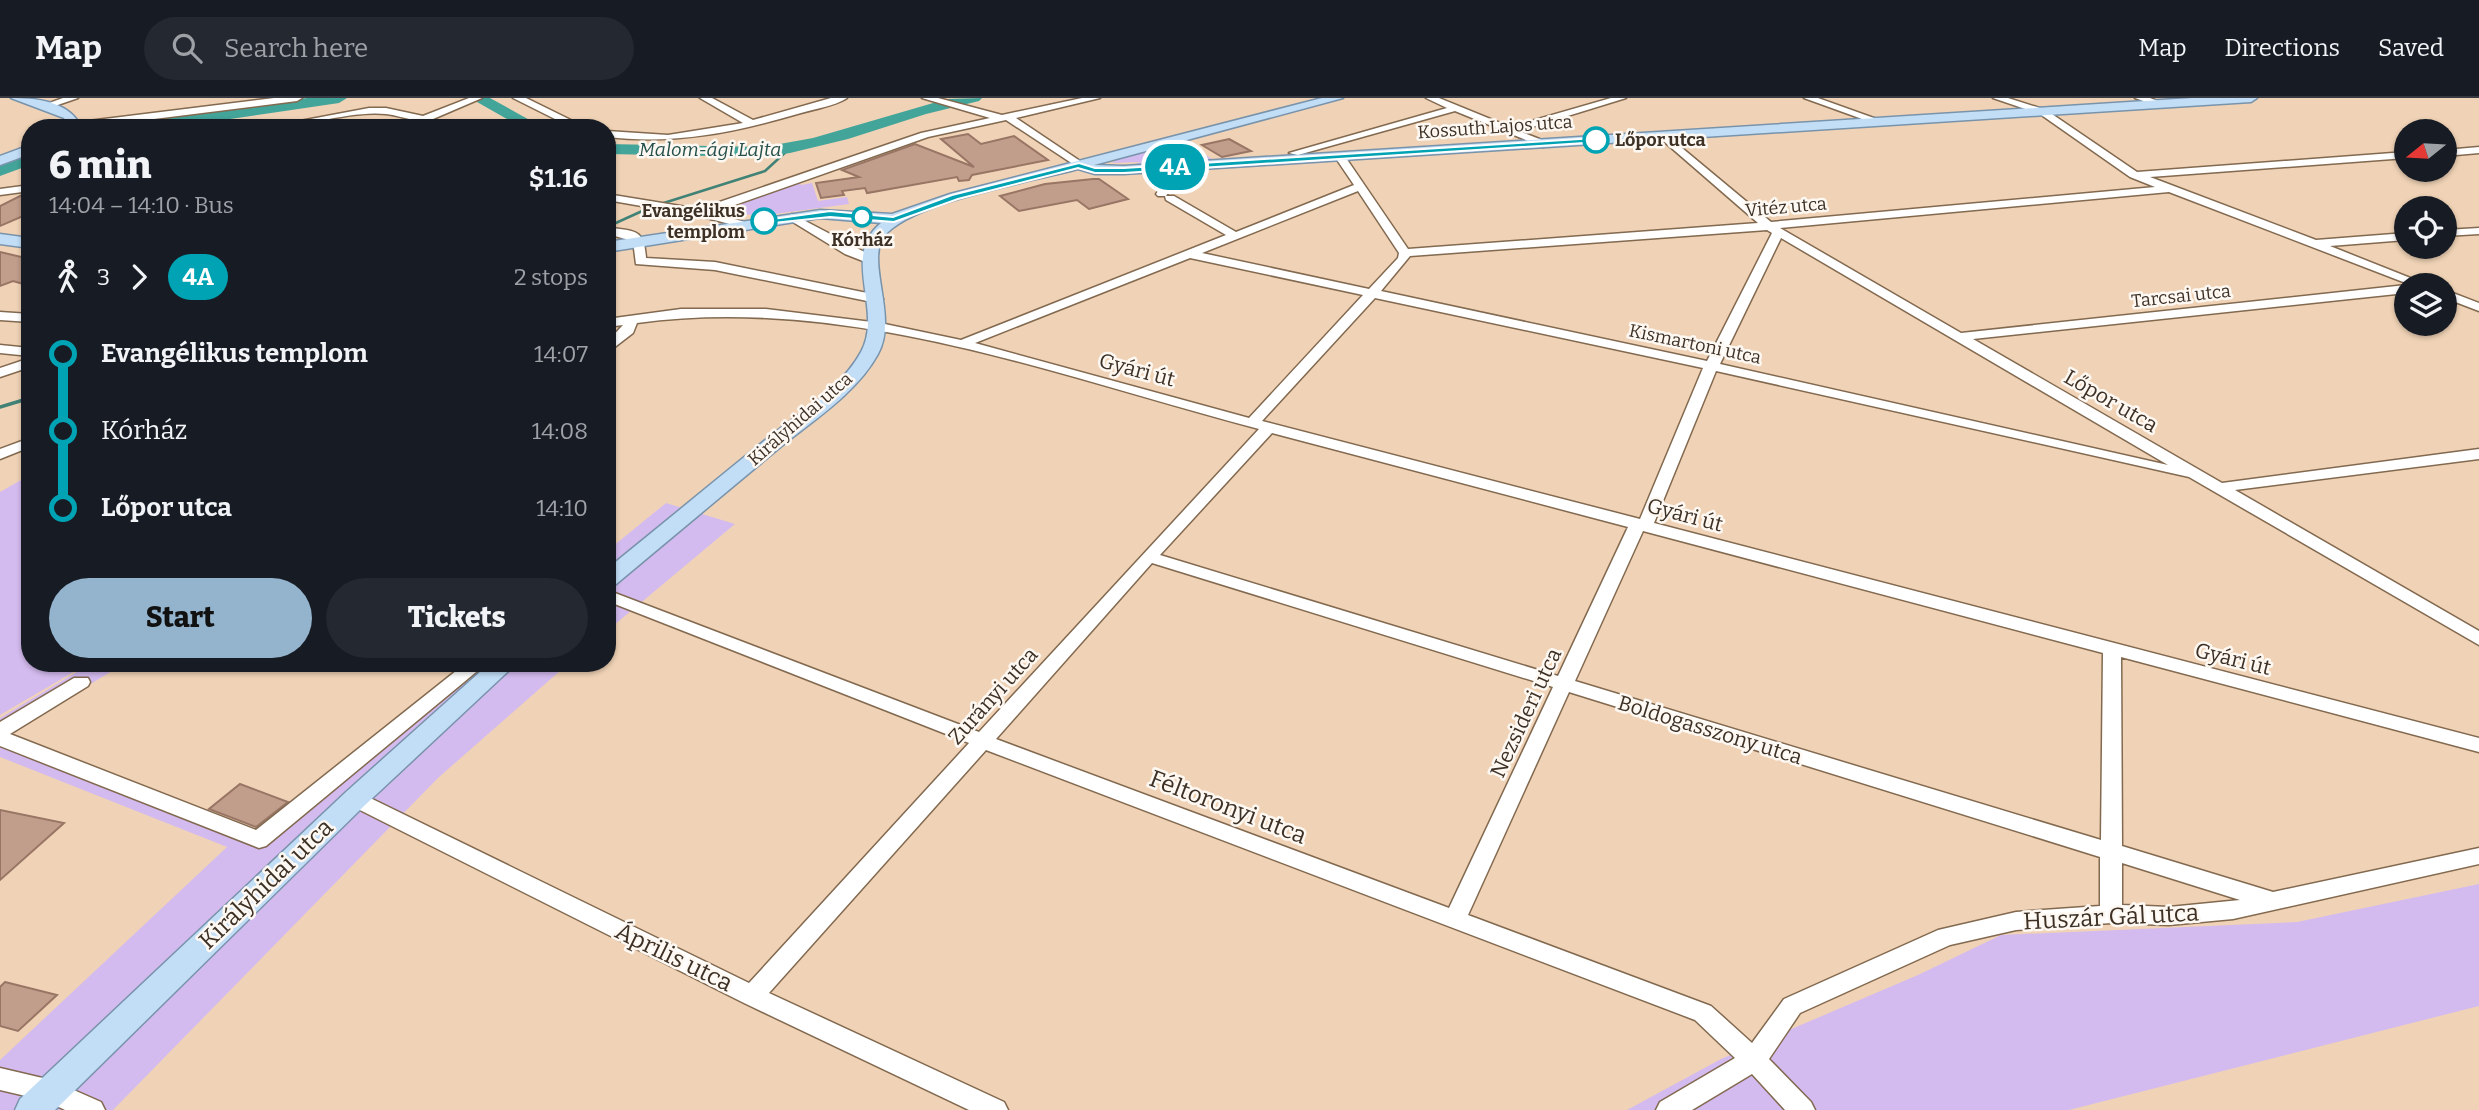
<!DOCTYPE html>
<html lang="en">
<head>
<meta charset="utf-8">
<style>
	:root { --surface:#171b24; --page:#242831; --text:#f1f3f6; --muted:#9ea1a6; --line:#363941; --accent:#94b4ce }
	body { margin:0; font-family:Bitter,serif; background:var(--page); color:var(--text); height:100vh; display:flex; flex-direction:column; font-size:26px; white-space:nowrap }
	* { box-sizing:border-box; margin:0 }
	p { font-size:23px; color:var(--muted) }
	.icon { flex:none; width:38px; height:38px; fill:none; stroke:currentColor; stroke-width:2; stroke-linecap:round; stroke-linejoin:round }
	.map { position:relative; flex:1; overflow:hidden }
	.side { position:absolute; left:21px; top:21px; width:595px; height:553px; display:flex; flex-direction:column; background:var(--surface); border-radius:28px; box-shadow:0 2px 5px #0004 }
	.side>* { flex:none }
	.badge { padding:0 14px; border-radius:23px; font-size:24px; line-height:46px }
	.needle { width:46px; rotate:252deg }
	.fabs { position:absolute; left:2394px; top:21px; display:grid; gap:14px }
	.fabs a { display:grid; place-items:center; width:63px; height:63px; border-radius:50%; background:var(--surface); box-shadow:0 2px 5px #0004; font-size:35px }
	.map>.badge { position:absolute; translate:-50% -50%; box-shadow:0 0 0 4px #fff }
	.legs { display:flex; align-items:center; gap:10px; height:77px; padding:0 28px; font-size:23px }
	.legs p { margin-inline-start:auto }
	.overview { display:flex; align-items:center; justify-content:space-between; height:119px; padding:0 28px }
	h1 { font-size:38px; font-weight:800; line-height:52px }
	.button { display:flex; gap:14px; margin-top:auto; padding:14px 28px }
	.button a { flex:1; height:80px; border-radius:42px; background:var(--accent); color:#111; font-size:28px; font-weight:800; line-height:80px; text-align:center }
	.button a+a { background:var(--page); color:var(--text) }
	ul { padding:0 28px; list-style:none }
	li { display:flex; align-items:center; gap:24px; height:77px; font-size:26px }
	li i { display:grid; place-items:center; width:10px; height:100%; margin:0 9px; background:currentColor }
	li i::after { content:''; width:18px; height:18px; margin:-9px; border:5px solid; border-radius:50%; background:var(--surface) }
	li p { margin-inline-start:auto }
	li:first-child i { background:linear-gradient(#0000 50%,currentColor 0) }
	li:last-child i { background:linear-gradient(currentColor 50%,#0000 0) }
	header { display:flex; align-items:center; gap:42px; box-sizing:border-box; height:98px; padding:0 35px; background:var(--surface); border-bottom:2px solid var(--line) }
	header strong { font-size:33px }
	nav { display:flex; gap:38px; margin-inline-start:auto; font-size:24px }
	.search { width:490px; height:63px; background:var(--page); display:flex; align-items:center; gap:18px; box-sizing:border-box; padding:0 24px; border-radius:38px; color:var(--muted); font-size:26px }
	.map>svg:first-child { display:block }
	.green { fill:#d4bbef }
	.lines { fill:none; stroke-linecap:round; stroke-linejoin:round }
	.stream-far1 { stroke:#418277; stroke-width:2.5 }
	.stream { stroke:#418277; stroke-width:3.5 }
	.river { fill:#43a49a; fill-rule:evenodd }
	.building { fill:#c19d8b; stroke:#987565; stroke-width:2 }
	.minor-casing { stroke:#82694f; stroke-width:3 }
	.major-casing { stroke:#7993ab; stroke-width:3 }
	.minor { fill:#fff; fill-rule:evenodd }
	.major { fill:#c2def7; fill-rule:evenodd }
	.line-1 { fill:#00a3b4; stroke:#fff; stroke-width:2 }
	.stop-1-dot { fill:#fff; stroke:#00a3b4; stroke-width:3.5 }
	.labels { text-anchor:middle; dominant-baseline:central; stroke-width:5; stroke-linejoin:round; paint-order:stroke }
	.far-street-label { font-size:18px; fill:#3d3126; stroke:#fef8f3 }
	.far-stop-label { font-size:18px; font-weight:bold; fill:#3d3126; stroke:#fef8f3; text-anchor:start }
	.far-water-label { font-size:19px; font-style:italic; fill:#244f4a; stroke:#fef8f3 }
	.street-label { font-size:21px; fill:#3d3126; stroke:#fef8f3 }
	.near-street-label { font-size:24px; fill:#3d3126; stroke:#fef8f3 }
</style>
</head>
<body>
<header>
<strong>Map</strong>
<div class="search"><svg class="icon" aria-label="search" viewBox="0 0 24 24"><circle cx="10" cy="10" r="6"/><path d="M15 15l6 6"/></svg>Search here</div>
<nav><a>Map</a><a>Directions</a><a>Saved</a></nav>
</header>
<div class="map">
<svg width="2479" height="1012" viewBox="0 0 2479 1012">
	<rect width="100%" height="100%" fill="#f0d3b6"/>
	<path class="green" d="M 1185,43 L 1212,61 L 1127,69 L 1141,64 L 1112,65 L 1118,61 Z
		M 799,83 L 801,87 L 812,85 L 818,103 L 847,99 L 849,106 L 761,118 L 722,114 L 722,111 L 733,105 L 740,106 Z
		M 30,377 L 30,565 L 79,565 L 77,572 L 0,617 L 0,394 Z
		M 666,405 L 735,426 L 607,533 L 607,453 Z
		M 468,565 L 569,565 L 438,680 L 113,1012 L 0,1012 L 0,962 L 227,749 L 0,659 L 0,620 L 90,566 L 112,573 L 10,635 L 257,736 Z
		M 2479,786 L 2479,908 L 2069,1012 L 1627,1012 L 1721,961 L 1918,877 L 2001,837 L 2297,824 Z"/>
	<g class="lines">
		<path class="stream-far1" d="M 607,129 L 651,109 L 765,73 L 788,52"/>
		<path class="stream" d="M 0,309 L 30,300"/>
		<path class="river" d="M 307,0 L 347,0 L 339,5 L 168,30 L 125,30 L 133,25 Z
			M 470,0 L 490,0 L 544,30 L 523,30 Z
			M 982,0 L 979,3 L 926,16 L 848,41 L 790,55 L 763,59 L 607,56 L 607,46 L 763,49 L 813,40 L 947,1 Z
			M 30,56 L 30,67 L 0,78 L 0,67 Z"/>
	</g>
	<path class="building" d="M 968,36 L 981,46 L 1014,38 L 1048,62 L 972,77 L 969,82 L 959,83 L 957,79 L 867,95 L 865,90 L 842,93 L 844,97 L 821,100 L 816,85 L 859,79 L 842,72 L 915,46 L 974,69 L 941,41 Z
		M 1229,41 L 1251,53 L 1222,59 L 1202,47 Z
		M 1093,81 L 1099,81 L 1128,101 L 1089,111 L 1077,102 L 1019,113 L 1000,98 L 1045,86 Z
		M 24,96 L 30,96 L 30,115 L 0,128 L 0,108 Z
		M 0,154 L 30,161 L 30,188 L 13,183 L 0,188 Z
		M 240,686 L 288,704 L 256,729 L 209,711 Z
		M 0,712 L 64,725 L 0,782 Z
		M 5,884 L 57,897 L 18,933 L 0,928 L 0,889 Z"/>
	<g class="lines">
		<g class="minor-casing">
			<path id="minor" d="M 63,0 L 78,0 L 46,11 L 41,8 Z
				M 274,0 L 302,0 L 297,3 L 82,30 L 67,28 L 72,25 Z
				M 469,0 L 482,0 L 412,30 L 398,30 L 413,22 C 404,20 395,17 386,16 C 351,12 302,30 263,30 L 369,10 L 386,10 L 423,18 Z
				M 513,0 L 526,0 L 587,30 L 573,30 Z
				M 700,0 L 712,0 L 753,22 L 831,0 L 847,0 C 835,8 815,11 801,15 C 736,34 675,47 607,39 L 607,33 L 668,37 L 743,25 Z
				M 922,0 L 938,0 L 1002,17 L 1082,0 L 1100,0 L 1016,20 L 1083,65 L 1083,69 L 1079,70 L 1006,22 L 928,39 L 712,115 L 745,124 L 747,126 L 741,129 L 699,118 L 607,102 L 607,96 L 699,111 L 921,35 L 990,20 Z
				M 1426,0 L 1439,0 L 1510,29 L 1611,0 L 1626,0 L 1519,33 L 1547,44 L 1547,48 L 1543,49 L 1455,13 L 1298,57 L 1289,55 L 1447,10 Z
				M 1804,0 L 1818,0 L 1885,24 L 1876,26 Z
				M 1993,0 L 2008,0 L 2046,12 L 2137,74 L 2406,54 L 2406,60 L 2150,79 L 2316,142 L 2406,135 L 2406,142 L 2330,148 L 2428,187 L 2411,187 L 2169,94 L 1780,130 L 1961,235 L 2406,187 L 2406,195 L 1973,241 L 2222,385 L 2479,351 L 2479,361 L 2235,392 L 2479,533 L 2479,547 L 2189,379 L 1716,273 L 1654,425 L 2479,640 L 2479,654 L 2121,559 L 2122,748 L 2273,794 L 2479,750 L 2479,766 L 2233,821 L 2169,827 L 2111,825 L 2016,832 L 1950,847 L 1800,915 L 1769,961 L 1811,1004 L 1815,1012 L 1785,1012 L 1752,976 L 1692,1012 L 1656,1012 L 1660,1004 L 1735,960 L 1695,922 L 986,652 L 769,895 L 1004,1004 L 1008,1012 L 969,1012 L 744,905 L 348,706 L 345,701 L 348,696 L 355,693 L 362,696 L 749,885 L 969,645 L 607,503 L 607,492 L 979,634 L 1259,331 C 1057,278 849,196 637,225 L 633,235 L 607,255 L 607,244 L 623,227 L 607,229 L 607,221 L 681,211 L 766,211 L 880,225 L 961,242 L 1226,137 L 1166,102 L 1165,98 L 1158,98 L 1156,96 L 1161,89 L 1156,70 L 1161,67 L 1166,70 L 1172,89 L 1166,98 L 1174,98 L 1236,134 L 1354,87 L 1335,59 L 1344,57 L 1408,151 L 1758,125 L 1660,40 L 1659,38 L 1664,35 L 1771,124 L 2155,89 L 2130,79 L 2040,16 ZM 1358,93 L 1399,155 L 1398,160 L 1369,191 L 1202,155 ZM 1767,132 L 1772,135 L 1707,263 L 1381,193 L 1410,158 ZM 1781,140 L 2168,367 L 1720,266 ZM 1190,160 L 1363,197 L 1249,320 L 975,245 ZM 1375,200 L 1703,270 L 1640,421 L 1262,323 ZM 1272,335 L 1628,429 L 1558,578 L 1160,457 ZM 1643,433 L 2103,555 L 2101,742 L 1575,583 ZM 1152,465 L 1553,589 L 1449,810 L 996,641 ZM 1569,594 L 2100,759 L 2100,808 L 2016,814 L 1938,832 L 1784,901 L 1752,945 L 1711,908 L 1468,817 ZM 2122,765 L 2240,802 L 2169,809 L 2122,807 Z
				M 2135,0 L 2150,0 L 2165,6 L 2160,9 Z
				M 2479,49 L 2479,55 L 2445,58 L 2445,52 Z
				M 30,87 L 30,93 L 0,97 L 0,91 Z
				M 792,116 L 872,158 L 874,161 L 868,165 L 845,156 L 788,121 L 786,119 Z
				M 607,129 C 634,134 644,129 646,160 L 715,164 L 877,197 L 883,201 L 877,205 L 715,172 L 636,166 L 633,143 L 607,136 Z
				M 2479,130 L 2479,136 L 2445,138 L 2445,132 Z
				M 2445,192 L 2479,205 L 2479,213 L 2445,200 Z
				M 0,214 L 30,216 L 30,224 L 0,222 Z
				M 0,247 L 30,250 L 30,258 L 0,255 Z
				M 30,260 L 30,269 L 0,279 L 0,270 Z
				M 30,340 L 30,349 L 0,361 L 0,351 Z
				M 466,565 L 487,565 L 266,748 L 259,750 L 0,648 L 0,624 L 74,580 L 88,580 L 90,584 L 88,588 L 10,636 L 256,732 Z
				M 0,970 L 51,982 L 101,1004 L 105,1012 L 65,1012 L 47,1003 L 0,992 Z"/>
		</g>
		<g class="major-casing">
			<path id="major" d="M 11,0 C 35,0 66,3 79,25 L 77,30 L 64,30 L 67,25 L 64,20 Z
				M 1322,0 L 1343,0 L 1094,67 L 1124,68 L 2192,0 L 2257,0 L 2251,4 L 1124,76 L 1095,76 L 1078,71 C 1030,84 923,102 888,134 C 861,158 900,216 878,256 C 856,296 812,323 778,351 C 724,396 669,442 615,487 L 607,489 L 607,471 C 660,428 711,386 764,343 C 796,317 841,291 861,254 C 884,212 840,158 881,125 L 820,120 L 607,154 L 607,144 L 820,112 L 892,116 L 950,96 Z
				M 30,47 L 30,56 L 0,67 L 0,58 Z
				M 0,136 L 30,140 L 30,150 L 0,146 Z
				M 490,565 L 517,565 L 364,708 L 55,1012 L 15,1012 L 20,1001 L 346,694 Z"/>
		</g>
		<use href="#minor" class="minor"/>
		<use href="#major" class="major"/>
	</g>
	<path class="line-1" d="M 1596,40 L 1599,44 L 1124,75 L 1095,75 L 1078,70 L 958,101 L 894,124 L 830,119 L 764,126 L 759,123 L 830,113 L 893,119 L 952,97 L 1079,65 L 1095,70 L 1124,70 Z"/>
	<g class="stop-1-dot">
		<circle cx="1596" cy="42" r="12"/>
		<circle cx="862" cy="119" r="9"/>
		<circle cx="764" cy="123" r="12"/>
	</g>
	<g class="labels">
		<g class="far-street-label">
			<text transform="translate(1495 29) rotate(-4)">Kossuth Lajos utca</text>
			<text transform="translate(1786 109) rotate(-5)">Vitéz utca</text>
			<text transform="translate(2181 198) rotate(-6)">Tarcsai utca</text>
			<text transform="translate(1695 246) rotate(12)">Kismartoni utca</text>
			<text transform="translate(800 321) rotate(-41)">Királyhidai utca</text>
		</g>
		<g class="far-stop-label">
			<text x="1615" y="42">Lőpor utca</text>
			<text x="745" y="113" text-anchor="end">Evangélikus<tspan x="745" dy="21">templom</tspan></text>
			<text x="862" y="142" text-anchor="middle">Kórház</text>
		</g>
		<g class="far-water-label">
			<text x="710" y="51">Malom-ági Lajta</text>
		</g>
		<g class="street-label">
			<text transform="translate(1137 272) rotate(15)">Gyári út</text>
			<text transform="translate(2111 303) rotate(30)">Lőpor utca</text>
			<text transform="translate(1685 417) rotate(15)">Gyári út</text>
			<text transform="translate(2233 561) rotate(14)">Gyári út</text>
			<text transform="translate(993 598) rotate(-48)">Zurányi utca</text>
			<text transform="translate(1526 615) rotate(-65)">Nezsideri utca</text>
			<text transform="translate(1710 632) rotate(17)">Boldogasszony utca</text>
		</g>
		<g class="near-street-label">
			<text transform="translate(1228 709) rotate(21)">Féltoronyi utca</text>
			<text transform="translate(266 786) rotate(-44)">Királyhidai utca</text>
			<text transform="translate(2111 819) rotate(-3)">Huszár Gál utca</text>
			<text transform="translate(674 859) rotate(26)">Április utca</text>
		</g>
	</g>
</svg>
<div class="fabs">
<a><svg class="needle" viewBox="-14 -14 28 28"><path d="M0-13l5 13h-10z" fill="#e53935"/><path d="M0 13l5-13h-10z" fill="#9ea1a6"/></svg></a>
<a><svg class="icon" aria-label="locate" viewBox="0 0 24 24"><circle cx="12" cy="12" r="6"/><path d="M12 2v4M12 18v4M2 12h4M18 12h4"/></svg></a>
<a><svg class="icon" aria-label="layers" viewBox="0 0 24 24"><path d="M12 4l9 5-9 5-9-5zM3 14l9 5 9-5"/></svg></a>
</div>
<b class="badge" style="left:1175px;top:69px;background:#00a3b4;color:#fff">4A</b>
<section class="side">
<div class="overview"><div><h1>6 min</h1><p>14:04 – 14:10 · Bus</p></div><b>$1.16</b></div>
<div class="legs"><svg class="icon" aria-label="walk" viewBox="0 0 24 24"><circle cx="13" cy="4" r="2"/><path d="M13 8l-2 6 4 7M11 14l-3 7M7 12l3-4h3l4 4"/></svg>3<svg class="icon" aria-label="forward" viewBox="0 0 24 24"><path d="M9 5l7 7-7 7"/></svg><b class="badge" style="background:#00a3b4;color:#fff">4A</b><p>2 stops</p></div>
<ul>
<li><i style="color:#00a3b4"></i><b>Evangélikus templom</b><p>14:07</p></li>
<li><i style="color:#00a3b4"></i><span>Kórház</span><p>14:08</p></li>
<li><i style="color:#00a3b4"></i><b>Lőpor utca</b><p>14:10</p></li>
</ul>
<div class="button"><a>Start</a><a>Tickets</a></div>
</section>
</div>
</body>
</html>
